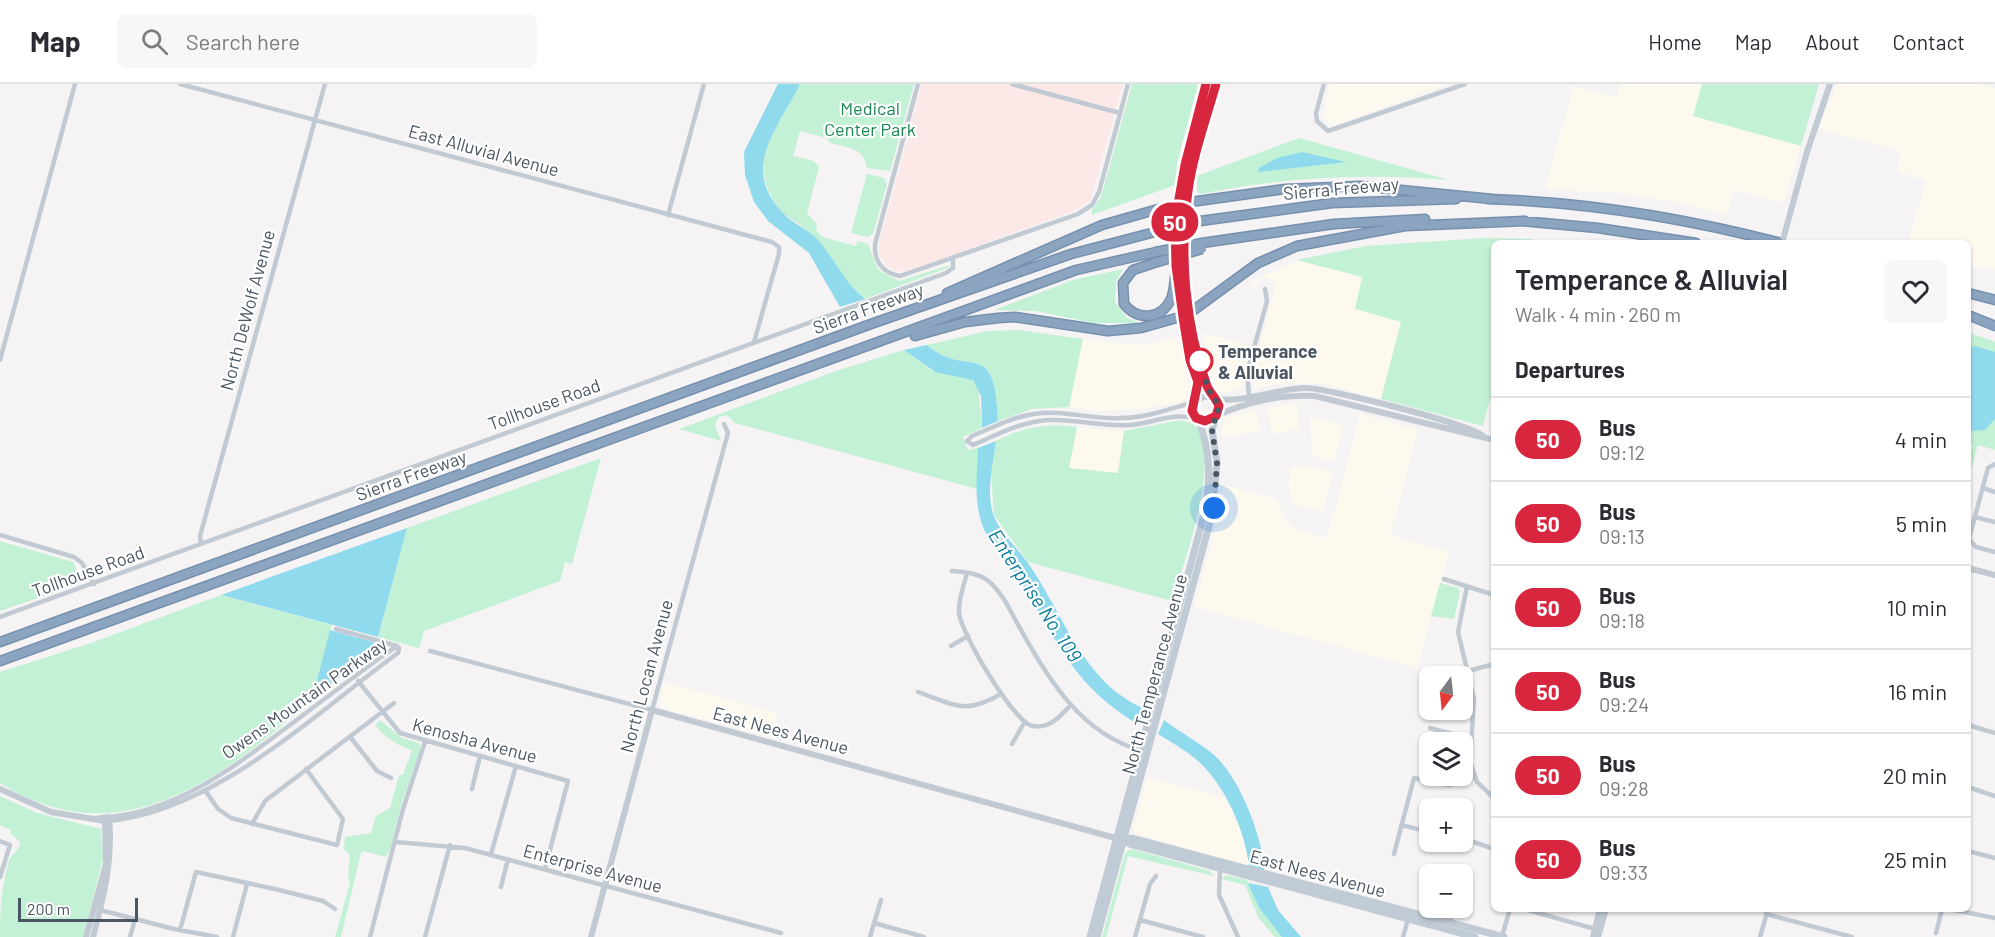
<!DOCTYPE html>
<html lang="en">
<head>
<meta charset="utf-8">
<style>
	:root { --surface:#fff; --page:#f7f7f7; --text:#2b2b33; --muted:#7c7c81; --line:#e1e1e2 }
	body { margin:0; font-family:Barlow,sans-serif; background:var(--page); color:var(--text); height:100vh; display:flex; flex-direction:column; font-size:22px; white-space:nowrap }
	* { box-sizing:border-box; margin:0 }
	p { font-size:20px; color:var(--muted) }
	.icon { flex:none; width:33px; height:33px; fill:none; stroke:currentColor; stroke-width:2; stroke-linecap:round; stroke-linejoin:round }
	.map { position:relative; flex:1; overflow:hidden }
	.side { position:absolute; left:1491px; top:156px; width:480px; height:672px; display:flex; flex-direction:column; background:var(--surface); border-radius:9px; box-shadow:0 2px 4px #0004 }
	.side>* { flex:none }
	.badge { padding:0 12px; border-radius:20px; font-size:21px; line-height:39px }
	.needle { width:39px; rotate:195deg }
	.controls { position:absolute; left:1419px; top:582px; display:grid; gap:12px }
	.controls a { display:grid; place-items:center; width:54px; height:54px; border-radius:9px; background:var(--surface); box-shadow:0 2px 4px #0004; font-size:30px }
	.scale { position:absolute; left:18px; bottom:15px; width:120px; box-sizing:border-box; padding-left:6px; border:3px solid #4a5661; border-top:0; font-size:16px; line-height:21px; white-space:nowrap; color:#4a5661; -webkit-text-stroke:4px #fff; paint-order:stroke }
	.you { position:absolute; width:30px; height:30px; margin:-15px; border:4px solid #fff; border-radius:50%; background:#1a73e8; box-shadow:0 0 0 9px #1a73e833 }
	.map>.badge { position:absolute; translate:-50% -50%; box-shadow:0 0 0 3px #fff }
	h2 { padding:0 24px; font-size:22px; line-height:54px }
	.round { display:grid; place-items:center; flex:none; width:63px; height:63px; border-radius:9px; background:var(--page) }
	.overview { display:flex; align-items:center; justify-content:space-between; height:102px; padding:0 24px }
	h1 { font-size:28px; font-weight:600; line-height:45px }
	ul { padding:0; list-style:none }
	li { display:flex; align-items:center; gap:18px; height:84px; padding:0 24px; border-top:2px solid var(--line) }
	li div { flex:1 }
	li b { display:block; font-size:22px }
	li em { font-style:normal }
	li .badge { min-width:66px; font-weight:700; text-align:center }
	header { display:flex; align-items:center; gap:36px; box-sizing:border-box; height:84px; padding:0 30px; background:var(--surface); border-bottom:2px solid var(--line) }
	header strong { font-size:28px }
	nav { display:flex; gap:33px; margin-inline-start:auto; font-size:21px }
	.search { width:420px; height:54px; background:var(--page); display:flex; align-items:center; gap:15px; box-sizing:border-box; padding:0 21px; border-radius:9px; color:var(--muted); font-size:22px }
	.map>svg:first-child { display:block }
	.commercial { fill:#fdf9ef }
	.medical { fill:#fce8e6 }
	.green { fill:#c3f1d5 }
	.water { fill:#90daee }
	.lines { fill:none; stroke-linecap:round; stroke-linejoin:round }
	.motorway-casing { stroke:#7690ad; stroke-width:11 }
	.minor { stroke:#c1cad2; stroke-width:4.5 }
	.tertiary { stroke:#c1cad2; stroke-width:6 }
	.secondary { stroke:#c1cbd6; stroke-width:7 }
	.primary { stroke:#b3c2d1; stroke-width:8 }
	.motorway { stroke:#8ba5c1; stroke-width:8 }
	.motorway-bridge-casing { stroke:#7690ad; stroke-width:11; stroke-linecap:butt }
	.motorway-bridge { stroke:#8ba5c1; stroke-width:8 }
	.line-casing { stroke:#fff; stroke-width:14 }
	.line { stroke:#d7263d; stroke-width:9 }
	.walk { stroke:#4a5661; stroke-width:6; stroke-dasharray:0 10.8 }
	.stop-dot { fill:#fff; stroke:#d7263d; stroke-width:3 }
	.labels { text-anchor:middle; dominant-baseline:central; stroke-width:4.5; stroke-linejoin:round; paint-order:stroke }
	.park-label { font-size:18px; fill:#17864f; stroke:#fff }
	.street-label { font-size:18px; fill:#4a5661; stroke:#fff }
	.stop-label { font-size:18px; font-weight:bold; fill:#4a5661; stroke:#fff; text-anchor:start }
	.water-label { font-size:20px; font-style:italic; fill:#0c7c9b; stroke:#fff }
</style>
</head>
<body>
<header>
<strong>Map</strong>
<div class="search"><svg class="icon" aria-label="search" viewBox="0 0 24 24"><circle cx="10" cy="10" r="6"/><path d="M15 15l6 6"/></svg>Search here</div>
<nav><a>Home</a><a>Map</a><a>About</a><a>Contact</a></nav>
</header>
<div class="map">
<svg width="1995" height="853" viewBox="0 0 1995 853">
	<rect width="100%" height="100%" fill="#f5f3f3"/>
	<path class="commercial" d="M 1330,0 L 1449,0 L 1335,41 L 1328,39 L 1323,32 Z
		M 1574,0 L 1574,3 L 1616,13 L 1619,0 L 1702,0 L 1694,32 L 1801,62 L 1784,119 L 1733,106 L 1727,130 L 1686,120 L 1612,108 L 1545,106 Z
		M 1837,0 L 1981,0 L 1995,4 L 1995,187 L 1968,181 L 1968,159 L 1908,159 L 1926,96 L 1897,88 L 1901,67 L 1819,45 Z
		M 1297,176 L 1362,193 L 1401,238 L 1381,315 L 1324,300 L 1287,299 L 1254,304 L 1254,281 L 1275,204 L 1271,196 L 1263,194 L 1256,200 L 1256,209 L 1250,198 Z
		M 1202,249 L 1249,261 L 1241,306 L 1222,309 L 1215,305 Z
		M 1180,253 L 1190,305 L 1183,319 L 1131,326 L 1100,327 L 1069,323 L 1083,255 L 1143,261 Z
		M 1297,319 L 1299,345 L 1272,350 L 1267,324 Z
		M 1256,326 L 1260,347 L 1222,354 L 1222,339 L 1226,333 Z
		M 1360,330 L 1419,345 L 1390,451 L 1449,468 L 1417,584 L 1194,523 L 1217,438 L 1224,401 L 1277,415 L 1286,437 L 1294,445 L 1327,454 Z
		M 1310,334 L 1344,341 L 1334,378 L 1312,372 Z
		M 1077,343 L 1124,347 L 1119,389 L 1069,384 Z
		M 1299,381 L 1333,387 L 1322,428 L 1292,420 L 1289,408 L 1289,390 L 1291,385 Z
		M 664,598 L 777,629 L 771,654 L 662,624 L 659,620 Z
		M 1147,693 L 1225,714 L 1242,748 L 1249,782 L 1136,750 L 1133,744 Z"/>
	<path class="medical" d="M 922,0 L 1123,0 L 1090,116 L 1079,125 L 908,187 L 897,187 L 887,182 L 880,172 L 879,161 Z"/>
	<path class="green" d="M 800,0 L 914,0 L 890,87 L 867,84 C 864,63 848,64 830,59 L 827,54 L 800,47 L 793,72 L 814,77 L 819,83 L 807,129 L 817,140 L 816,146 L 822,153 L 856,162 L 858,157 L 868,160 L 878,186 L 899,197 L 950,181 L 947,184 L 865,215 C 840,197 826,168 805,145 C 798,137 787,135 780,126 C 743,77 778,44 800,0 Z
		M 1132,0 L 1198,0 L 1177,79 L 1175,101 L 1092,131 L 1092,126 L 1101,113 Z
		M 1702,0 L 1819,0 L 1801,62 L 1693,32 Z
		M 1299,54 L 1449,96 C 1366,89 1282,93 1201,110 L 1197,108 L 1197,92 Z
		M 867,90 L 884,94 L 887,100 L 873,150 L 868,153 L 851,149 Z
		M 1484,154 L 1532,155 L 1531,159 L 1494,159 L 1494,300 L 1483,342 L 1381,315 L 1401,238 L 1355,225 L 1362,193 L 1297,176 L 1366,162 Z
		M 1123,185 L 1116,198 L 1115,218 L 1127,234 L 1139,239 L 1094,239 L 1035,227 L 994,226 L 1073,196 Z
		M 1018,246 L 1083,255 L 1069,323 L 1032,325 L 998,337 C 995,249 968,297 927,261 L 988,247 Z
		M 1968,248 L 1995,258 L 1995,366 L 1978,361 L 1970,389 L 1968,377 L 1973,360 L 1968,358 Z
		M 904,266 L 932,287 L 970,294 L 978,302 L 982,344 L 963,353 L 968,366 L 978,364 L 977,405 L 735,339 L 727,331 L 719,333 L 715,341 L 721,357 L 679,345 L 836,287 Z
		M 1180,336 L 1194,340 C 1224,371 1183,481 1172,517 L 1028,478 L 994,431 L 991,389 L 996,357 C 1023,343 1047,339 1077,343 L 1069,384 L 1118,389 L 1124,347 Z
		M 601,374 L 572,480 L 565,478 L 560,497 L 424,547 L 419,564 L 378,553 L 407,444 Z
		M 0,457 L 73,478 C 78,486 78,494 73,502 L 0,527 Z
		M 1440,499 L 1458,504 L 1460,508 L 1454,535 L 1431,532 Z
		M 221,511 L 332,541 L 317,596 L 325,605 C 231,686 126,778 0,699 L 0,588 L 91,559 Z
		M 380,636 L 402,654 L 419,659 L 421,664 L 402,718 L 390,766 L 386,773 L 363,767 L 361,769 L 341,853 L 335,853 L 350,799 L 348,794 L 350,771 L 344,765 L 345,753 L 371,749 L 376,732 L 390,724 L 399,691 L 403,691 L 412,666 C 396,661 385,654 375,641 Z
		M 0,712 L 37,729 L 101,745 L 103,775 L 83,853 L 0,853 C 0,826 1,803 9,777 C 12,769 20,767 20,758 L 10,749 L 11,746 L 0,741 Z
		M 1132,765 L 1210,787 L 1214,792 L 1128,772 L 1106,853 L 1102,853 L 1125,769 Z
		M 1225,791 L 1247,796 L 1259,824 L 1282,853 L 1275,853 L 1258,833 L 1245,801 L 1222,795 Z"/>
	<path class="water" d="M 778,0 L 800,0 C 779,43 739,84 783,129 C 792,139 806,144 816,154 C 835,174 843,198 865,215 L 840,223 L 809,169 L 768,137 L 754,118 L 745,91 L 744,68 Z
		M 1302,68 L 1346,78 L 1258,88 L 1259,84 L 1277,74 Z
		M 927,261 C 968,297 995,249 998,337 L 982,344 L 981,312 L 973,296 L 935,288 L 904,266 Z
		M 1975,262 L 1995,268 L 1995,335 L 1985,346 L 1973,347 L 1968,344 L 1968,265 Z
		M 996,357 C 993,380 986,407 993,430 C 1000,449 1017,463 1028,479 C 1063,529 1083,598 1143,624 L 1144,631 L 1139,641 C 1069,599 1058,555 1016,491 C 1005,475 986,456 981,437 C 974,415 977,388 978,364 Z
		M 407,444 L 378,553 L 221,511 Z
		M 330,546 L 373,558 L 377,565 L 325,605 L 317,596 Z
		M 1164,636 C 1180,648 1198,658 1213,670 C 1239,692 1263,753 1264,786 L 1249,782 C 1245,746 1225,701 1197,676 C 1185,666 1171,658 1158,650 Z
		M 1248,799 L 1268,803 L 1278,826 L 1301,853 L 1282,853 L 1259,824 Z"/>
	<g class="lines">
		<g class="motorway-casing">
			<path id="motorway" d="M 1487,115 C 1586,118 1685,134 1781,159
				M 1200,137 L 1332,119 L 1456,115
				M 1522,137 L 1598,144 L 1696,159
				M 1202,159 L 1334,140 L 1425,135
				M 1154,179 L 1133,186 L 1123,199 L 1124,220 C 1138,237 1161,236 1171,215 C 1175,205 1175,193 1176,182
				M 947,209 L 1102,141 L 1176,120 L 1285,105 L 1360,102 L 1492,115
				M 1968,209 L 1995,216
				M 1968,231 L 1995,242
				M 915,252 L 965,238 L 998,234 L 1015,233 L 1108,247 L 1141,244 L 1187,231 L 1258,179 L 1297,162 L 1405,142 L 1525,137
				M 0,558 L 871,240 L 1071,170 L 1155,148
				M 0,577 L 1076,186 L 1156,168"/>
		</g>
		<path class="minor" d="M 180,0 L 772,158 L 779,163 L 779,170 L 754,258
			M 918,0 L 875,160 C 874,178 883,189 900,192 L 1078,130 L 1092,121 L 1099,108 L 1128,0
			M 1012,0 L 1120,29
			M 1324,0 L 1316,29 L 1317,37 L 1328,47 L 1465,0
			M 668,131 L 704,0
			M 0,276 L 75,0
			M 1249,311 L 1247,289 L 1267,217 L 1265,205
			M 1194,318 C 1162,327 1142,336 1108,334 C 1082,333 1059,326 1034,330 C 1012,333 992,344 972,352 L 967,357 L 973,361 C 999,350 1022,337 1051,336 C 1077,335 1102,343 1129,341 C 1151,340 1175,327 1196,335
			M 1995,380 L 1988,384 L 1969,455 L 1976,463 L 1995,468
			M 1983,404 L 1995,408
			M 1975,433 L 1995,438
			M 0,451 L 74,473 L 82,479 L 94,500
			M 201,460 L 200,452 L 325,0
			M 952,487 C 965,488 977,489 987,496 C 1003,508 1011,529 1021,546 C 1048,595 1082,650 1140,666
			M 967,489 C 964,501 958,516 959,529 C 961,549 1014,639 1033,642 C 1050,645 1060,632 1071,621
			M 1444,495 L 1494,511
			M 1467,502 L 1458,548 L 1474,615 L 1470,678 L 1477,698 L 1494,714
			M 0,533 L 946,189 L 953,184 L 953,175
			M 336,545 L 397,562
			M 951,562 L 968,552
			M 430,567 L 652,626 L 728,349 L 724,340
			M 1444,591 L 1453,591 L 1494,580
			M 358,597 L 400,649 L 568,697 L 545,785
			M 918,608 C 955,621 965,631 1001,610
			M 1968,641 L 1995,649
			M 1430,644 L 1471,655
			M 351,654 L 377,687 L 391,694
			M 1012,660 L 1024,639
			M 1968,703 L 1995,712
			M 472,705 L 480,672
			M 205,706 L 218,725 L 231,734 L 337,761 L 343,735 L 306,685
			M 109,733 C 181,726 239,679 294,638 C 327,613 360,588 394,564 L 399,564
			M 107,737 C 214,728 314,630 398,569 L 399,564
			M 252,740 L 265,717 L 394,619
			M 1401,741 L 1430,748
			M 1462,754 L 1494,765
			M 0,757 L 10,761 L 0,793
			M 395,758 L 465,764 L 781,849
			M 1968,767 L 1995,774
			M 491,770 L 516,682
			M 1394,770 L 1414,694 L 1449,701 L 1474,693
			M 1220,785 L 1219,811 L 1238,853
			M 501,803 L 508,775
			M 1524,825 L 1595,845
			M 1949,825 L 1995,834
			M 100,826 L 174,845 L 217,853
			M 1766,830 L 1852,853
			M 1140,836 L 1203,853
			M 874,839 L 924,853
			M 1450,839 L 1454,824
			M 180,846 L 196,788 L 275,805 L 323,817 L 335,825
			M 1936,849 L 1942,825
			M 1502,852 L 1510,825
			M 130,853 L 135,835
			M 233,853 L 247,800
			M 370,853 L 403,725 L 425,658
			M 425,853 L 450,761
			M 870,853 L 881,816
			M 1135,853 L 1150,800 L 1156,792
			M 1403,853 L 1408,835
			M 1760,853 L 1768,825"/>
		<path class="tertiary" d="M 1782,159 L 1807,68 L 1830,0
			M 1215,314 C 1240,321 1278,304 1306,304 C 1327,304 1475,341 1484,353
			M 1216,332 C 1246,318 1282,310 1315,312 L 1494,356
			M 1968,484 L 1995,491
			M 0,705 L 51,728 L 105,737 L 106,780 L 86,853
			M 93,853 C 104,812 113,776 109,733 L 95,735
			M 591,853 L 652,626 L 1119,755
			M 1593,853 L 1600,825
			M 1598,853 L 1606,825"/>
		<path class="secondary" d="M 1177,193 L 1190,276 L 1198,296 L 1192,327 L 1198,335 L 1208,337 L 1216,332 L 1219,322 L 1207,302 L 1190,229
			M 1194,318 L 1204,312 L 1215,314
			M 1124,756 L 1131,754 L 1504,853
			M 1124,756 L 1130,760 L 1475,853
			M 1090,853 L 1204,431 C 1211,397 1211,367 1198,335
			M 1097,853 L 1212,431 L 1217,379 L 1212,346 L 1216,332"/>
		<path class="primary" d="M 1175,169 L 1176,120 L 1206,0
			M 1190,229 C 1176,143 1192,82 1216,0"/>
		<use href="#motorway" class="motorway"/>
		<g class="motorway-bridge-casing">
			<path id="motorway-bridge" d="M 1155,148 L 1200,137
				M 1156,168 L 1202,159
				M 1154,179 L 1202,165"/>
		</g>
		<use href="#motorway-bridge" class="motorway-bridge"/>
	</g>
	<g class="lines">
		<g class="line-casing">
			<path id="line" d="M 1206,0 L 1185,81 L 1175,137 L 1176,182 L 1183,233 L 1190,276 L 1198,298 L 1192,327 L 1196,334 L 1205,337 L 1216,332 L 1219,322 C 1216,314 1210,309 1207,302 C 1185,242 1179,170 1188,107 C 1193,71 1206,35 1216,0"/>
		</g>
		<use href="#line" class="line"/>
		<path class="walk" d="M 1200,277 L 1208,305 L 1219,322 L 1212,346 L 1217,379 L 1214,424"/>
	</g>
	<circle class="stop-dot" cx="1200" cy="277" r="12"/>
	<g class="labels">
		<g class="park-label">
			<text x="870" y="24">Medical<tspan x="870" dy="21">Center Park</tspan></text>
		</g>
		<g class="street-label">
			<text transform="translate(484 66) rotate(15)">East Alluvial Avenue</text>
			<text transform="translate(1341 104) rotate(-5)">Sierra Freeway</text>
			<text transform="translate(868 224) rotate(-20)">Sierra Freeway</text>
			<text transform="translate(247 226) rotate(-75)">North DeWolf Avenue</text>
			<text transform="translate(544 320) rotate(-20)">Tollhouse Road</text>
			<text transform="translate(411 391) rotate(-20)">Sierra Freeway</text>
			<text transform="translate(88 487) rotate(-20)">Tollhouse Road</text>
			<text transform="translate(1154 590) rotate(-75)">North Temperance Avenue</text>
			<text transform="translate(646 592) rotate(-75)">North Locan Avenue</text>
			<text transform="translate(304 614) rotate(-35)">Owens Mountain Parkway</text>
			<text transform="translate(781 646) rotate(15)">East Nees Avenue</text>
			<text transform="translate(475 656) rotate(15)">Kenosha Avenue</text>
			<text transform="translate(593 784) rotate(15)">Enterprise Avenue</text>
			<text transform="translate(1318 789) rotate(15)">East Nees Avenue</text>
		</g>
		<g class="stop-label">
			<text x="1218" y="267">Temperance<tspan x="1218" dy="21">&amp; Alluvial</tspan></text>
		</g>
		<g class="water-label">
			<text transform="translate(1036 511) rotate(57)">Enterprise No. 109</text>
		</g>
	</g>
</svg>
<div class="controls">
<a><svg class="needle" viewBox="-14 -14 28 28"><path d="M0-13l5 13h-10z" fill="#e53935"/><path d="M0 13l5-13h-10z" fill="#7c7c81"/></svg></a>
<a><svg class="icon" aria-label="layers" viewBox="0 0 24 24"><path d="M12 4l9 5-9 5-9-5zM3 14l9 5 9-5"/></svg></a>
<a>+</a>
<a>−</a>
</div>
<div class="scale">200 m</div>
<div class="you" style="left:1214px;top:424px"></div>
<b class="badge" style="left:1175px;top:138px;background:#d7263d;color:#fff">50</b>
<section class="side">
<div class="overview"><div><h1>Temperance &amp; Alluvial</h1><p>Walk · 4 min · 260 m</p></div><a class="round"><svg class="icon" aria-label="heart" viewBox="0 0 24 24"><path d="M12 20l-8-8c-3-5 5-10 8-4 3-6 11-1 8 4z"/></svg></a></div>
<h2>Departures</h2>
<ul>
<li><span class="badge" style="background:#d7263d;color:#fff">50</span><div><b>Bus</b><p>09:12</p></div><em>4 min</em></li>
<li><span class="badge" style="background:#d7263d;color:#fff">50</span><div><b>Bus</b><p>09:13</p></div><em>5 min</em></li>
<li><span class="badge" style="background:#d7263d;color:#fff">50</span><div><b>Bus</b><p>09:18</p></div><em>10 min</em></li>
<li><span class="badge" style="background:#d7263d;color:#fff">50</span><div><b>Bus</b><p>09:24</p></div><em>16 min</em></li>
<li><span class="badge" style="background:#d7263d;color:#fff">50</span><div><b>Bus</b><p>09:28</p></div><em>20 min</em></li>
<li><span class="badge" style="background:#d7263d;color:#fff">50</span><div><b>Bus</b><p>09:33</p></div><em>25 min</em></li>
</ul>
</section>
</div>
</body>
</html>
